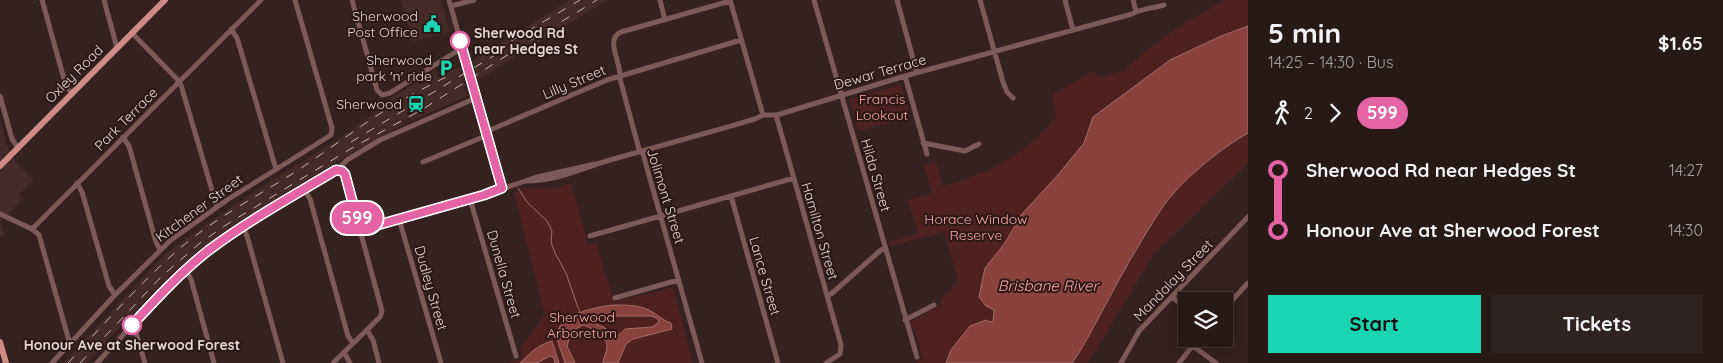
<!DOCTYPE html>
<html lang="en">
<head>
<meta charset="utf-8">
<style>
	:root { --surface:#281917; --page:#302220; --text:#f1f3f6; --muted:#a5a0a1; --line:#443836; --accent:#19d5b2 }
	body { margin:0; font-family:Quicksand,sans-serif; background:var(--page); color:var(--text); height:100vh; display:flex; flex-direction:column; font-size:19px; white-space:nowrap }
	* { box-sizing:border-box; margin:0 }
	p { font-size:16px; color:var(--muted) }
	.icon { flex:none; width:28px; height:28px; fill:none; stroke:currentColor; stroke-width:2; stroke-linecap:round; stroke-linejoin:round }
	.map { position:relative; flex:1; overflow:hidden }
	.side { display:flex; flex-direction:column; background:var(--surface); width:475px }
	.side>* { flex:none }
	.badge { padding:0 10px; border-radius:16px; font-size:18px; line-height:32px }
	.buttons { position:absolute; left:1178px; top:292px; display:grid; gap:10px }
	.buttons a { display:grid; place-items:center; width:55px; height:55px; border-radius:0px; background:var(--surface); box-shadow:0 2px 12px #0003,0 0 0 1px var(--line); font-size:25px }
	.map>.badge { position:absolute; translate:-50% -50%; box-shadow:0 0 0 2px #fff }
	.legs { display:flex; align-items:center; gap:8px; height:55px; padding:0 20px; font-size:16px }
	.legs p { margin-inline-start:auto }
	.overview { display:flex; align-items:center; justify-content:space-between; height:85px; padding:0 20px }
	h1 { font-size:28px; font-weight:700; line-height:38px }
	.action { display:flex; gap:10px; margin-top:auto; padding:10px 20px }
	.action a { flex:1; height:58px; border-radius:0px; background:var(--accent); color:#111; font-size:20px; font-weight:700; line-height:58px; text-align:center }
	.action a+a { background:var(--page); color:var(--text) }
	ul { padding:0 20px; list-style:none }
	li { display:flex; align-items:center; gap:18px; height:60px; font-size:19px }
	li i { display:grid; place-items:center; width:8px; height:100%; margin:0 6px; background:currentColor }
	li i::after { content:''; width:12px; height:12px; margin:-6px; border:4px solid; border-radius:50%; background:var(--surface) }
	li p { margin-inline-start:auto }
	li:first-child i { background:linear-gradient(#0000 50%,currentColor 0) }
	li:last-child i { background:linear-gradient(currentColor 50%,#0000 0) }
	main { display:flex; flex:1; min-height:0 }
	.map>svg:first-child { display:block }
	.built { fill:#442a28 }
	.green { fill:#4f211e }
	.water { fill:#89423e; stroke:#a46e6b; fill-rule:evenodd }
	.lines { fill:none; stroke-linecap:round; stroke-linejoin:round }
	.stream { stroke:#a46e6b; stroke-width:1 }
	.minor { stroke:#7b5a57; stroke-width:5 }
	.major { stroke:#cf8b85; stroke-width:6 }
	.rail { stroke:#c7b8b7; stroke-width:1; stroke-dasharray:9 9; stroke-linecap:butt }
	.line-1-casing { stroke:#fff; stroke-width:11 }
	.line-1 { stroke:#e463a4; stroke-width:8 }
	.stop-1-dot { fill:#fff; stroke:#e463a4; stroke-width:2.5 }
	.labels { text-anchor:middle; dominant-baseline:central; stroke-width:4; stroke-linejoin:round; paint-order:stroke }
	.poi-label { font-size:14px; fill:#e4d6d5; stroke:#2b1715; text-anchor:end }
	.stop-label { font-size:14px; font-weight:bold; fill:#e4d6d5; stroke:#2b1715; text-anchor:start }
	.street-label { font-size:14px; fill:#e4d6d5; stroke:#2b1715 }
	.park-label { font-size:14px; fill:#fea8a1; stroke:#2b1715 }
	.water-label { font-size:15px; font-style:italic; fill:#ffa9a2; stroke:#2b1715 }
</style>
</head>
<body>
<main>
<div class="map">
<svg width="1248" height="363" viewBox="0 0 1248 363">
	<rect width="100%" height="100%" fill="#35211f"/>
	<path class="built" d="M 400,0 L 441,0 L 450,32 L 412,42 Z
		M 570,0 L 607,0 L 478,80 L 473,60 Z
		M 458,67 L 459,68 L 461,68 L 465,79 L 462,80 L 466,86 L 464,87 L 466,93 L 469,95 L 412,121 L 410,118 L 403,122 L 404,124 L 353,152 L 230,227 L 198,251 L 169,276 L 127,319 L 87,363 L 63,363 L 164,255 L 201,228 L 261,187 L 342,137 L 380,109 L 380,104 L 395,96 L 397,101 L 399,100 L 396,95 L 434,70 L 438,78 Z
		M 0,124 L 1,124 L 7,145 L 15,161 L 34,180 L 19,194 L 23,199 L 0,222 L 5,236 L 0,237 Z"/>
	<path class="green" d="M 1225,0 L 1248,0 L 1248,26 L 1221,36 L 1170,60 L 1093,117 L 1084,143 L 1057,176 L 1021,215 L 1005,243 L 985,268 L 980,298 L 986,306 L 994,310 L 993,321 L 951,350 L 946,363 L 915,363 L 923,359 L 914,329 L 910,325 L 909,323 L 940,305 L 942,298 L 958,281 L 944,232 L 890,246 L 889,242 L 918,234 L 908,200 L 932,193 L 924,166 L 936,161 L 943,186 C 987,175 1028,153 1056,117 L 1053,95 L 1093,71 L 1100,77 L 1124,71 L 1145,51 L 1180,26 Z
		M 901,85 L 910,117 L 858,131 L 850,99 Z
		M 1248,133 L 1248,163 L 1153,255 L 1088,363 L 1072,363 L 1084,345 L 1099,316 L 1161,210 L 1195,171 L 1236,140 Z
		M 571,183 L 588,244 L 596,242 L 614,302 L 673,287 L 693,363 L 509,363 L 521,359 L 522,355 L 520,349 L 545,315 L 514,192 L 526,188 L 551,189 Z"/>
	<path class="water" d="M 1248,26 L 1248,133 C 1216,152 1181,180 1160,211 C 1138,245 1118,281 1099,317 C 1090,333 1083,348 1072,363 L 946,363 L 951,350 L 970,326 L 986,320 L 990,322 L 993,321 L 994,310 L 986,306 L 979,297 L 985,268 L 1005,243 L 1021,215 L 1057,176 L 1084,143 L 1093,117 L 1170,60 L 1221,36 Z
		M 615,305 C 629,305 642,305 654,313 C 660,317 664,321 671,323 L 672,329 L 633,339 L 626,344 L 618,363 L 603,363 C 603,358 607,352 607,347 C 607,335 592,328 583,325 L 574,330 L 574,334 L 570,335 L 567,346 L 575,363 L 565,363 C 563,355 558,345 557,337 C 556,314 599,306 615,305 ZM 606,316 L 651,316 L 657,318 L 659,322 L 652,327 L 625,329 C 614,340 614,337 605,328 C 601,325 597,326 594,321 L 595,319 Z
		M 552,341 L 559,363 L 555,363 L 554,358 L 550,356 L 537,363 L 520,363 C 530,353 538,345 552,341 Z"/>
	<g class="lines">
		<path class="stream" d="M 518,188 L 527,202 L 547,221 L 552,231 L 551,242 L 555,253 L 566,273 L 578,308
			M 579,309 L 580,313"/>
		<path class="minor" d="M 42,0 L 66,86 L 72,94
			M 104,0 L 117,48
			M 352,0 L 377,90 L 382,95 L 390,93 L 454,53 L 463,49
			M 449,0 L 502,188
			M 660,0 L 665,20
			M 730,0 L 763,115
			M 814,0 L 917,357
			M 897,0 L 917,73
			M 980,0 L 1003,82 L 1007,92 L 1013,98
			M 1065,0 L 1073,30
			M 1133,0 L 1136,11
			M 451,6 L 474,0
			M 231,29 L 237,38 L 276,169
			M 132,33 L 177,79 L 181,85 L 217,207
			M 905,76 L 927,154
			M 0,96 L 12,139 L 18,148
			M 776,115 L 841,345 L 840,354 L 826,363
			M 123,137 L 129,146 L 156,242 L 160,250
			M 923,143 L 965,151 L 979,144
			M 423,162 L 483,137 L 490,130 L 607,80 L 741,40
			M 525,181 C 559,181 579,169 610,160 C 659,146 707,133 755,119 L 763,115 L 777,115 L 905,76 L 1132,14 C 1140,9 1154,8 1164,5
			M 77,183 L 82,192 L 109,286 L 115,295
			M 304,189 L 310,199 L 348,336 L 353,343
			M 731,196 L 778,363
			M 470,199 L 516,356
			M 0,214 L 32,229 L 261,0
			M 399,219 L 441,363
			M 243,227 L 247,236 L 283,363
			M 32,229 L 39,235 L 70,344
			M 360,230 L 484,195 L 537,177 L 595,164
			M 590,236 L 794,178
			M 186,271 L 191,279 L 214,363
			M 827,295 L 831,294 L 881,250 L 885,248
			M 1172,297 L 1186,308
			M 615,298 L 678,280
			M 1224,309 L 1248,283
			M 905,320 L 934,305
			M 132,325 L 136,333 L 145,363
			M 367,330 L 373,340 L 379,363
			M 1193,346 L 1216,363
			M 344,352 L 350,363
			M 52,363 L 115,295 L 171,240 L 227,200 L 331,135 L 332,128 L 295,0
			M 97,363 L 162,293 L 205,253 L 243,227 L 338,169 L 347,160 L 380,140 L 476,98
			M 333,363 L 380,317 L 382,311 L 345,175 L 338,169
			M 702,363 L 643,154 L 639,149 L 620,79 C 622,63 604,39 621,32 L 730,1
			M 1121,363 L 1139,331 L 1248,217
			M 1179,363 L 1198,339"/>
		<path class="major" d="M 0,166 L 165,0
			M 0,342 L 6,363"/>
		<path class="rail" d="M 496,50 L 580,0
			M 351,142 L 505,49
			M 68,363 C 104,324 139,284 179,249 C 214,219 254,198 292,174 C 326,152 358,127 392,106 C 412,94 432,84 452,74
			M 80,363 L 161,277 L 200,243 L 229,223 L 352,148 L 423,109 L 531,40 L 597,0"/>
	</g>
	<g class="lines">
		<g class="line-1-casing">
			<path id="line-1" d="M 132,325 C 156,299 181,272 209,250 C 249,220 293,196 336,170 L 342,171 L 345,174 L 360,230 L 484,195 L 502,188 L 460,41"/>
		</g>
		<use href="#line-1" class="line-1"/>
	</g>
	<defs>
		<g id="civic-bare" transform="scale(1.35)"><path d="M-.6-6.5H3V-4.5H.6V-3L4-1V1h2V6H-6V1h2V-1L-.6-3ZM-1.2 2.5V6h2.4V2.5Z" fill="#19d5b2" stroke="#2b1715" stroke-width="2.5" paint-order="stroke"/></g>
		<g id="parking-bare" transform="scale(1.35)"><path d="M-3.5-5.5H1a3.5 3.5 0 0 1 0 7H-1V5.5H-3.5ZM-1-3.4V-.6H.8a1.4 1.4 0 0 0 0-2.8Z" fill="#19d5b2" stroke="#2b1715" stroke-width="2.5" paint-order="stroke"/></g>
		<g id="station-bare" transform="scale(1.35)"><path d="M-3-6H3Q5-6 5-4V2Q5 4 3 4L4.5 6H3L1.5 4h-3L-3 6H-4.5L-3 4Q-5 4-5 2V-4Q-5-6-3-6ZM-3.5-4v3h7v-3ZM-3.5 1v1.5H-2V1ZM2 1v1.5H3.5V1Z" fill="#19d5b2" stroke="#2b1715" stroke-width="2.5" paint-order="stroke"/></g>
	</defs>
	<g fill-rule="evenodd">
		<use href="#civic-bare" x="432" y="24"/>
		<use href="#parking-bare" x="446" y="68"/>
		<use href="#station-bare" x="416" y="104"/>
	</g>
	<g class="stop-1-dot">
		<circle cx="460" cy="41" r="9"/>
		<circle cx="132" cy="325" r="9"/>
	</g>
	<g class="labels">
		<g class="poi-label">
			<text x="418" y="16">Sherwood<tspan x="418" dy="16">Post Office</tspan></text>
			<text x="432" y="60">Sherwood<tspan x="432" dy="16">park 'n' ride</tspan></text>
			<text x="402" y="104">Sherwood</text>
		</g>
		<g class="stop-label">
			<text x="474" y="33">Sherwood Rd<tspan x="474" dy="16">near Hedges St</tspan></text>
			<text x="132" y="345" text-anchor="middle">Honour Ave at Sherwood Forest</text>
		</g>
		<g class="street-label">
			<text transform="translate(880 72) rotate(-16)">Dewar Terrace</text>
			<text transform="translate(74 74) rotate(-45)">Oxley Road</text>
			<text transform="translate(574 82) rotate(-23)">Lilly Street</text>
			<text transform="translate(126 119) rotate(-45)">Park Terrace</text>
			<text transform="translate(876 175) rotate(74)">Hilda Street</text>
			<text transform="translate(666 196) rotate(73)">Jolimont Street</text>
			<text transform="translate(199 208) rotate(-36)">Kitchener Street</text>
			<text transform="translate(820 231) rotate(74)">Hamilton Street</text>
			<text transform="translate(504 274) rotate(74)">Dunella Street</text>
			<text transform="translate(765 276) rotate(74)">Lance Street</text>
			<text transform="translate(1173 280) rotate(-46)">Mandalay Street</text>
			<text transform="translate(431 288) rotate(74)">Dudley Street</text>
		</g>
		<g class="park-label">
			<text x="882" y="99">Francis<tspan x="882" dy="16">Lookout</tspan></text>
			<text x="976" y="219">Horace Window<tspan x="976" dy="16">Reserve</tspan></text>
			<text x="582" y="317">Sherwood<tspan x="582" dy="16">Arboretum</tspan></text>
		</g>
		<g class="water-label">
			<text x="1048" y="285">Brisbane River</text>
		</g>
	</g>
</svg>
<div class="buttons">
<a><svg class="icon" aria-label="layers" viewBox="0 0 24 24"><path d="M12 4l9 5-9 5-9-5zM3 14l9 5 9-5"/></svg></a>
</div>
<b class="badge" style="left:357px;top:218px;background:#e463a4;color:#fff">599</b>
</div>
<section class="side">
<div class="overview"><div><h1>5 min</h1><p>14:25 – 14:30 · Bus</p></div><b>$1.65</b></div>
<div class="legs"><svg class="icon" aria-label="walk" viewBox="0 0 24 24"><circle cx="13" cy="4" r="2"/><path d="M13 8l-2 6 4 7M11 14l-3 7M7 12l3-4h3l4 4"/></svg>2<svg class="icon" aria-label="forward" viewBox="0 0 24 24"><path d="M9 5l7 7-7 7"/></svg><b class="badge" style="background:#e463a4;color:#fff">599</b></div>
<ul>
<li><i style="color:#e463a4"></i><b>Sherwood Rd near Hedges St</b><p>14:27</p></li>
<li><i style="color:#e463a4"></i><b>Honour Ave at Sherwood Forest</b><p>14:30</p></li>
</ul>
<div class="action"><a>Start</a><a>Tickets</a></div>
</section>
</main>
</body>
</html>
